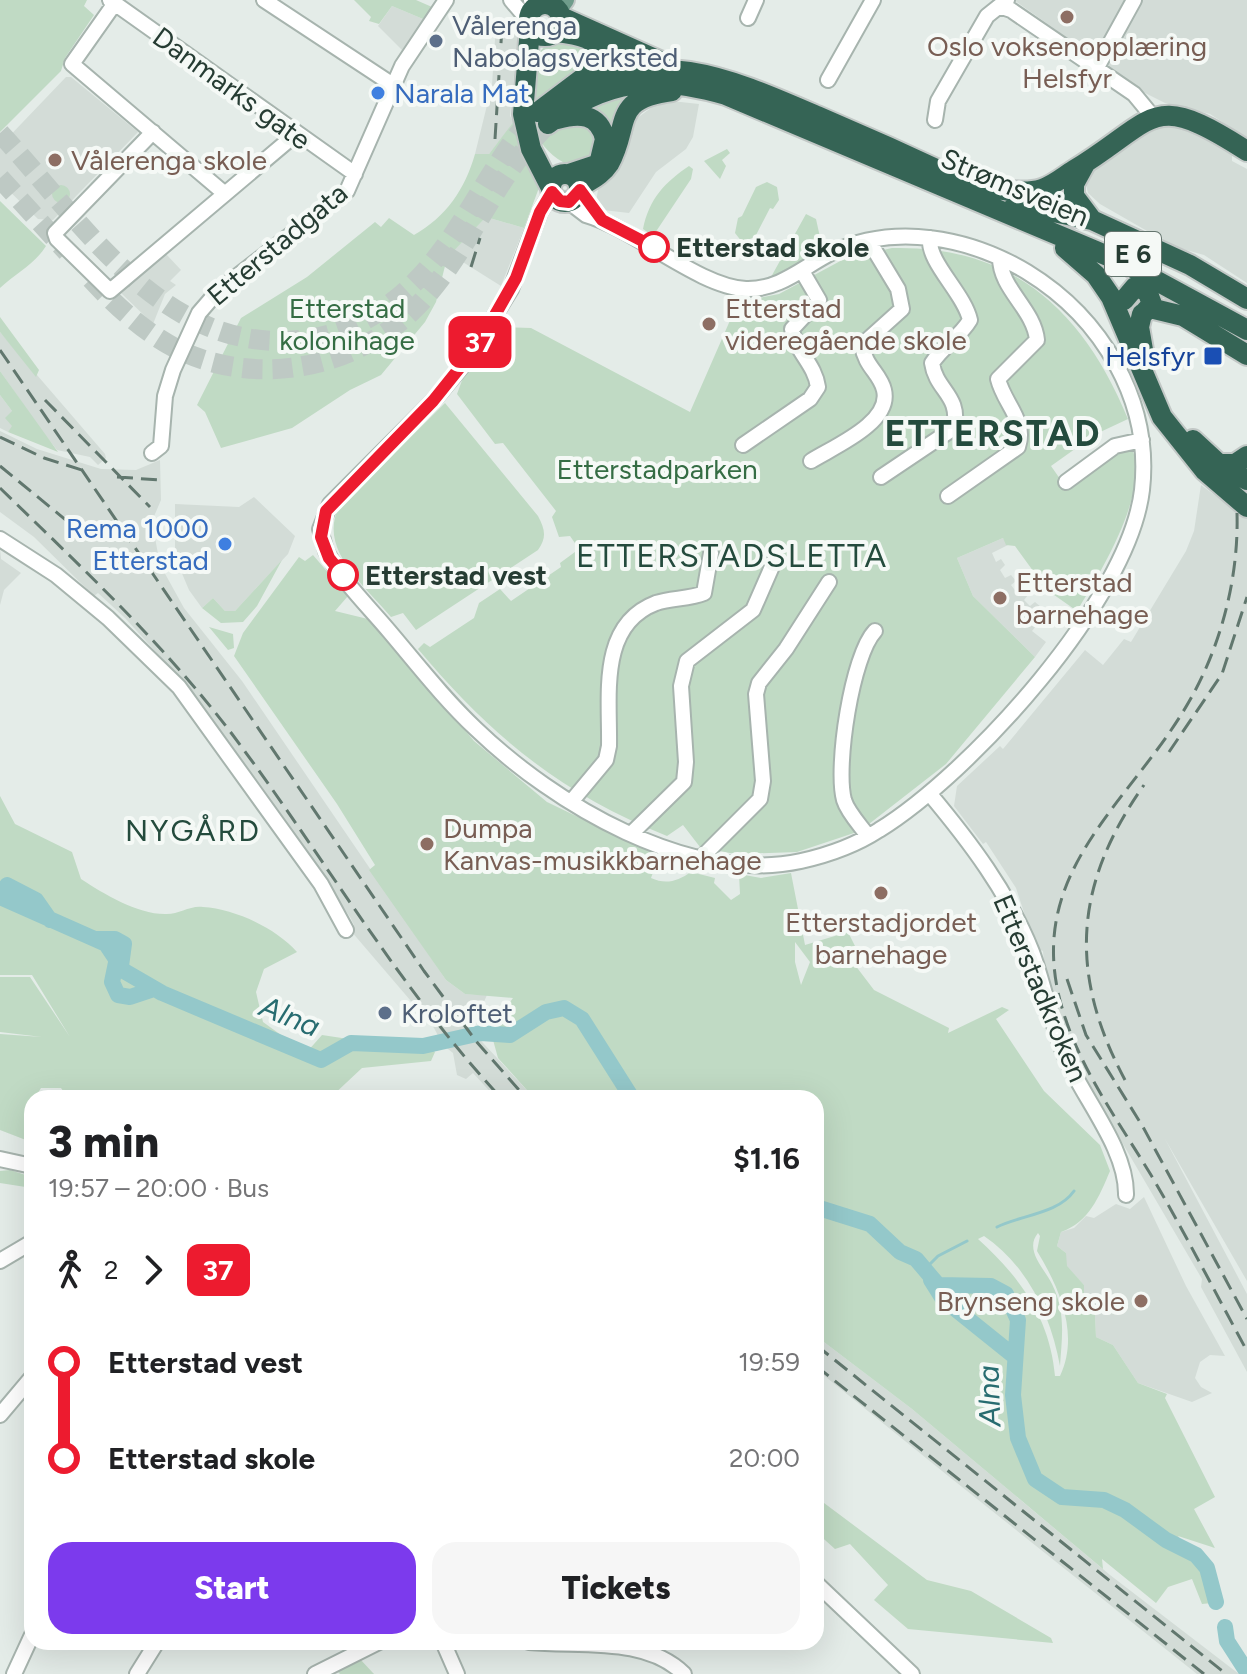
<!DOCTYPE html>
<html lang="en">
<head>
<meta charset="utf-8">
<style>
	:root { --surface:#fff; --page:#f6f6f6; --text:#202124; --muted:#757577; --accent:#7c3aed }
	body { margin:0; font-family:Figtree,sans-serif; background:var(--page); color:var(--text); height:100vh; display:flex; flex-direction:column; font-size:30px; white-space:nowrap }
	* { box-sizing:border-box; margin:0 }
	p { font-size:26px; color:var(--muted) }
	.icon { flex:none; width:44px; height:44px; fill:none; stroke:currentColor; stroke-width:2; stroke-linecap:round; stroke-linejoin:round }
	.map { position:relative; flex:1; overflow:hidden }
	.sheet { position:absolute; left:24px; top:1090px; width:800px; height:560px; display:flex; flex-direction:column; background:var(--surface); border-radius:24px; box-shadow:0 8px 32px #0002 }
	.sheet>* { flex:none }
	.badge { padding:0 16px; border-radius:12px; font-size:28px; line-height:52px }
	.map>.badge { position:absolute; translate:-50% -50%; box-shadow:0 0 0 4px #fff }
	.legs { display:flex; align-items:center; gap:12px; height:88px; padding:0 24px; font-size:26px }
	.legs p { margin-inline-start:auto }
	.summary { display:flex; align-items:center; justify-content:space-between; height:136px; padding:0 24px }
	h1 { font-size:44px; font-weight:800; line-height:60px }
	.primary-button { display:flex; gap:16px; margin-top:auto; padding:16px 24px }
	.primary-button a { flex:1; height:92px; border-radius:24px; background:var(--accent); color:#fff; font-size:32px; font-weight:800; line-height:92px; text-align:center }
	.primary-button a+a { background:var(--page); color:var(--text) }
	ul { padding:0 24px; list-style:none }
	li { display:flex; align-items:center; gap:28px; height:96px; font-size:30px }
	li i { display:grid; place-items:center; width:12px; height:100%; margin:0 10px; background:currentColor }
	li i::after { content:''; width:20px; height:20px; margin:-10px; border:6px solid; border-radius:50%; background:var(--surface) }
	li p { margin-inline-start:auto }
	li:first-child i { background:linear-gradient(#0000 50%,currentColor 0) }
	li:last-child i { background:linear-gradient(currentColor 50%,#0000 0) }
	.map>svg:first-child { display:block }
	.built { fill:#d3dcd7 }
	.green { fill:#c0dac4; fill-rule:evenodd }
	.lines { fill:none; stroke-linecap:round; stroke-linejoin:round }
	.stream { stroke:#94c8ca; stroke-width:3 }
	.river { stroke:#94c8ca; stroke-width:16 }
	.highway-tunnel { stroke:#bec9c4; stroke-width:20; stroke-dasharray:20 10; stroke-linecap:butt }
	.minor-casing { stroke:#a7b4ae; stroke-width:18 }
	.major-casing { stroke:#c2c8c6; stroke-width:20 }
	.highway-casing { stroke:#c2c8c6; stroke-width:24 }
	.minor { stroke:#fff; stroke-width:14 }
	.major { stroke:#6f9c8b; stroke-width:16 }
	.highway { stroke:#356455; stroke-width:20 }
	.rail { stroke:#61776e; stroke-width:3; stroke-dasharray:16 8; stroke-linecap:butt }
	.line-1-casing { stroke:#fff; stroke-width:18 }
	.line-1 { stroke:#ed1b2f; stroke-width:12 }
	.education-dot { fill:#8d6e63; stroke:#f5f9f6; stroke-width:3 }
	.service-dot { fill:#5c6f8a; stroke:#f5f9f6; stroke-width:3 }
	.shop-dot { fill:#3f7fe0; stroke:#f5f9f6; stroke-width:3 }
	.stop-1-dot { fill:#fff; stroke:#ed1b2f; stroke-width:4 }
	.transit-dot { fill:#1a4fb4; stroke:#f5f9f6; stroke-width:3 }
	.labels { text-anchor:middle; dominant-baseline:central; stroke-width:8; stroke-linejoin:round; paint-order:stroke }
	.shield { fill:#f5f9f6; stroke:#64756e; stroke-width:2 }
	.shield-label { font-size:26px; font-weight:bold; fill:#263c33 }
	.service-label { font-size:28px; fill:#4e5e75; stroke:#f5f9f6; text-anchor:start }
	.education-label { font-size:28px; fill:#785e54; stroke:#f5f9f6; text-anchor:start }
	.street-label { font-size:28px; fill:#263c33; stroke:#f5f9f6 }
	.shop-label { font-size:28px; fill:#366cbe; stroke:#f5f9f6; text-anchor:start }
	.stop-label { font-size:28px; font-weight:bold; fill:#263c33; stroke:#f5f9f6; text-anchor:start }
	.park-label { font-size:28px; fill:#356d44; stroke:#f5f9f6 }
	.transit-label { font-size:28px; fill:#164399; stroke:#f5f9f6; text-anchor:end }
	.neighbourhood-label { font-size:30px; letter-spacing:2px; fill:#244b3d; stroke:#f5f9f6 }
	.water-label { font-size:30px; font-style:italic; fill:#276c70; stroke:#f5f9f6 }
	.quarter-label { font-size:32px; letter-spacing:2px; fill:#244b3d; stroke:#f5f9f6 }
	.district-label { font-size:36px; font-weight:bold; letter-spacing:2px; fill:#244b3d; stroke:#f5f9f6 }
</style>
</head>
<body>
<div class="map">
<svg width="1247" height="1674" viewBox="0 0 1247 1674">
	<rect width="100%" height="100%" fill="#e4ece8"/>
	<path class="built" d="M 1014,0 L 1247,0 L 1247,138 L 1210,114 L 1165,103 L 1145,93 Z
		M 392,6 L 423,19 L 402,50 L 378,26 Z
		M 496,24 L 518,34 L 510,116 L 514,123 L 489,154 L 475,154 L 492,85 Z
		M 66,77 L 71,77 L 138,132 L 53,220 L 38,219 L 0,182 L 0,146 Z
		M 662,100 L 699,104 L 693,137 L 686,149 L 656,172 L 629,213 L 603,210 L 596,204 L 598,189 L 633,121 Z
		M 1182,123 L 1232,152 L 1232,161 L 1247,169 L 1247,283 L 1204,255 L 1175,247 L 1100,204 L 1088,193 L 1086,185 L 1096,163 L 1142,129 Z
		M 486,217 L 524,228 L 501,286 L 450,254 Z
		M 166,254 L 181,270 L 170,281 L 176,285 L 165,294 L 153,324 L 120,292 Z
		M 0,332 L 105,454 L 106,458 L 98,465 L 90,457 L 57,450 L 42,431 L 0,371 Z
		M 0,395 L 12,411 L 13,426 L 8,432 L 0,428 Z
		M 0,431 L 37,449 L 101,469 L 136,470 L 160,460 L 161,500 L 152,521 L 158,554 L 155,563 L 163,570 L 184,608 L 242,681 L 446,980 L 465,994 L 487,995 L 471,1030 L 534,1098 L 496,1098 L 473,1073 L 466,1079 L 457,1075 L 453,1053 L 443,1045 L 434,1028 L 351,931 L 354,925 L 350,917 L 196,696 L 125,618 L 98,593 L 94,596 L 34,537 L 0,512 Z
		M 1201,485 L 1247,519 L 1247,1281 L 1165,1139 L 1247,1294 L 1247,1372 L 1201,1287 L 1202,1279 L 1068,1050 L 1045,974 L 1043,951 L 1036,949 L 1016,888 L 986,842 L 983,844 L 954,806 L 957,786 L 1000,746 L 1003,749 L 1085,650 L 1103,665 L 1124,639 L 1131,642 L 1186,551 L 1194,531 Z
		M 254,497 L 295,536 L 288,554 L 235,611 L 225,611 L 213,598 L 202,608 L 189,590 L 175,557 L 175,504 L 239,507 Z
		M 1003,538 L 1008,545 L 992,553 L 996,562 L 1001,559 L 1005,565 L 1000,570 L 1005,578 L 1011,575 L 1016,581 L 1011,585 L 1017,593 L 1022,589 L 1028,595 L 1024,600 L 1030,606 L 1035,602 L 1047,612 L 1032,631 L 1046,642 L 1035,657 L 973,596 L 957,558 Z
		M 0,549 L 1,559 L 21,573 L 4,590 L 0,605 Z
		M 1144,1197 L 1186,1286 L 1225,1356 L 1210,1355 L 1200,1362 L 1195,1378 L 1201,1387 L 1212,1393 L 1192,1402 L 1138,1383 L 1113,1345 L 1096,1337 L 1095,1315 L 1084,1296 L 1084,1285 L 1066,1266 L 1066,1253 L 1057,1246 L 1061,1232 L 1074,1228 L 1086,1216 L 1094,1218 L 1116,1204 L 1130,1209 Z
		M 816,1336 L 912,1409 L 1110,1575 L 1239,1674 L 1197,1674 L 947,1475 L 816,1369 Z"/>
	<path class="green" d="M 0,0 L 87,0 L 84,6 L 94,15 L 65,58 L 61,71 L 0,132 Z
		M 354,0 L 416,0 L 432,7 L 423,19 L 392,6 L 379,24 L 369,21 L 371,17 Z
		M 567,38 L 592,45 L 596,53 L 594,62 L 530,104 L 552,128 L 572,118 L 593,125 L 602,146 L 595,160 L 582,168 C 514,159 509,41 567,38 Z
		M 623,95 L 630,95 L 610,129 L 593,112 L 594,107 Z
		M 515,120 L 540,185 L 524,228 L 486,217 L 447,258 L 436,302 L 425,322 L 381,375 L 350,390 L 292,428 L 221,448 L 205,412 L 197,405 L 241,318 L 307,277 L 375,222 L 381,227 L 389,218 L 414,235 C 446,217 465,189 475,154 L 489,154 Z
		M 727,149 L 730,153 L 722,160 L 726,166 L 720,179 L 704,161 Z
		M 689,166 L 693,169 L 691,179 L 653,236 L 643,229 C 649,199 665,182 689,166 Z
		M 767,182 L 777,187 L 779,200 L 773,209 L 770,208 L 755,237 L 742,242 L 735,233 L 738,218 L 742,216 L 756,187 Z
		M52 194a9 9 0 1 1 18 0a9 9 0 1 1-18 0Z
		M 0,201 L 46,246 C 35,264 15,274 0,288 Z
		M 806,214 L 816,219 L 823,251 L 771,277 Z
		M 892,248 C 1013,245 1084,312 1128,419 L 1096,434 L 1051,466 L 1065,486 L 1122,449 L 1133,451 C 1148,496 1100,573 1077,611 L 1047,590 L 1015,546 L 1006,545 L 1003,538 L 957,558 L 973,596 L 1035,657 L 946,764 L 860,831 L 797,852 L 735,854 L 700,847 L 683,825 L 667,836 C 560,793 491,736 418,649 L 424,643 L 430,647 L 474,618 L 479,603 L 500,589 L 511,601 L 561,567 L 560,563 L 579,549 L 570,536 L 559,537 L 552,517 L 556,511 L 503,443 L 495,444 L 457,394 L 464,375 L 501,327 L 531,328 L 690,412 L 735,309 L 748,300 L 779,294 L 844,259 Z
		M 0,317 L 39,370 L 36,377 L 0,332 Z
		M 0,371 L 58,452 L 8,432 L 12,426 L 5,418 L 12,411 L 0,395 Z
		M 445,403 L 538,516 C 545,529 547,538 538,550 L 416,630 L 403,613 L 391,617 C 366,587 319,551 338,509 Z
		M 313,555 L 348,596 L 335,611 L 372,620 L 474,741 L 547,802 L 659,856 L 651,878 C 666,885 678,881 691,872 L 715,878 L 714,883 L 731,900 L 740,894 L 739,874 L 761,878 L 791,873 L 805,945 L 848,932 L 860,956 L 855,965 L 874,990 L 949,1028 L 948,1033 L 1002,1007 L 1009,1010 L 996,1019 L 1044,1091 L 1100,1145 L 1110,1171 C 1099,1197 1089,1222 1061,1232 L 1057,1246 L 1066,1253 L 1067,1266 L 1084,1285 L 1084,1296 L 1095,1315 L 1096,1337 L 1113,1345 L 1138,1383 L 1167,1394 L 1165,1398 L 1215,1497 L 1194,1509 L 1215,1548 L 1178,1536 L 1200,1565 L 1212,1603 L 1202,1604 L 1192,1579 L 1168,1587 L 1156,1603 L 1102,1559 L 1103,1569 L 912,1409 L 816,1336 L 816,1098 L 534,1098 L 498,1058 L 490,1029 L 513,998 L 465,994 L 446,980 L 369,870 L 375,865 L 337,804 L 234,656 L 243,633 L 299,557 L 305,561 ZM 795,942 L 810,962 L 801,985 L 795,962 ZM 1038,1233 L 1040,1236 L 1037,1251 C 1059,1287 1080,1334 1060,1376 L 1055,1376 C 1050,1318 1020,1277 978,1239 L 984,1236 C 1028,1266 1051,1316 1060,1366 C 1062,1337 1066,1312 1052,1284 C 1044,1268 1024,1250 1038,1233 Z
		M 282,560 L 257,606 L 243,622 L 221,623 L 202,608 L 213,598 L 225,611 L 235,611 Z
		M 209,627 L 233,634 L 234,648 L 228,650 Z
		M 0,796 L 15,824 L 72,852 L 81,879 C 104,894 138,915 167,914 C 179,914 191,905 203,907 C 235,909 276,928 297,952 L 264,969 L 256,992 L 263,1022 L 306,1053 L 322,1035 L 408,1048 L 429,1046 L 435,1052 L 431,1061 L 362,1068 L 330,1098 L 235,1098 L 208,1091 L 173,1098 L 68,1098 L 61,1088 L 41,1088 L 27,1111 L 31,1142 L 0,1130 L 0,1034 L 42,1037 L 0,1032 L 0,977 L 30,977 L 70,1037 L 32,975 L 0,975 Z
		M 10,1170 L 32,1177 L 32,1188 L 0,1183 L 0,1171 Z
		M 816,1497 L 927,1580 L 971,1591 L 1051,1638 L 1053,1643 L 908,1629 L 874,1600 L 888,1585 L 850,1544 L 835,1549 L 816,1532 Z
		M 359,1658 L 374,1674 L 340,1674 L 333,1667 Z"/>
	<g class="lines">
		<path class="stream" d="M 997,1227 C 1021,1215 1058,1214 1074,1191
			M 925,1269 L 938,1256 L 967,1241"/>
		<path class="river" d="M 7,885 L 36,900 L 50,920
			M 0,897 L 106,944 L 124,971 L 162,993 L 321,1060 L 351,1043 L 423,1046 L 481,1033 L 510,1035 L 546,1012 L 564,1008 L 582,1019 L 632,1098
			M 97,939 L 115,939 L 124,944 L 121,966
			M 117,958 L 112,982 L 118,995 L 130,997 L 154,989
			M 816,1207 L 870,1224 L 900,1252 L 916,1259 L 938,1285 L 991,1286 L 1006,1294 L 1018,1320 L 1013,1395 L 1018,1438 L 1035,1479 L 1062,1497 L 1104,1500 L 1125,1510 L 1166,1540 L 1196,1555 L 1207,1568 L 1216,1602
			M 931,1280 L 943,1299 L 1014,1356
			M 1225,1627 L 1227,1641 L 1247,1672"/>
		<path class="highway-tunnel" d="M 0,133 C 82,221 163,354 300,340 C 344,336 385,313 416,281 C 464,232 489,165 535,114
			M 0,178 L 67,252
			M 91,279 C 117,307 146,334 181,351 C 266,390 370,365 429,293 C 474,240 498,173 548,124"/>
		<g class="minor-casing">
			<path id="minor" d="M 110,0 L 355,174
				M 264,0 L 393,85
				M 511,0 L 528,20
				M 531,0 L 541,4
				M 115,3 L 72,64 L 224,193
				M 1002,7 L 1011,10 L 1134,94 L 1153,117
				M 748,18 L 756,0
				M 1096,69 L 1134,0
				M 828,80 L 873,0
				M 935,120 L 938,101 L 987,16 L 1007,0
				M 153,132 L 55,233 L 57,239 L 110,291 L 296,134
				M 580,190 L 600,219
				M 552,192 L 540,212 L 511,289 L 468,359 L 433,401 L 330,504 L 320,529 L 326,551 C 341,580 368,606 389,631 C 417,664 444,699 476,729 C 554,804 689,885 801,861 C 828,855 856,845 879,830 C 971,773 1129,600 1142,490 C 1152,401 1102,318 1027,272 C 969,237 894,223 831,253 C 803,267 780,290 746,289 C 699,287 635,229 586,215 L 569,202
				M 743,445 L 810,399 L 818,387 C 815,364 795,351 792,329 L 819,300 L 802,271
				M 152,453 L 161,446 L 165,396 L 173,370 L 199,313 L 218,291 L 347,191 L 402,66 L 446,0
				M 811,461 C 833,447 892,423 884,390 C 880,373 865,367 862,345 L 902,309 L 898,289 L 869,241
				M 881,477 L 954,428 C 961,395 936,391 932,363 C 943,346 960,337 970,320 C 964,293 927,262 930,238
				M 1066,482 L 1115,446 L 1142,440
				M 948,496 L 1018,447 C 1027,420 1004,404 998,379 L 1037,340 C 1034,309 1000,289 1000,258
				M 0,539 L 56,575 L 108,618 L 179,687 L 321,884 L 346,930
				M 929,793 C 970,842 1008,892 1032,952 C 1044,984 1050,1019 1063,1051 C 1080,1095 1127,1147 1126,1195
				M 571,802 L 606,760 L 609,746 C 610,696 598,625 656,603 C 671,598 690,599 704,593 L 711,553
				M 632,833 L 684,782 L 686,762 L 681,686 L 687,661 L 753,610 L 774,562
				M 868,836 C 861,826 848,813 844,800 C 835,767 852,655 875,631
				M 701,858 L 760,799 L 763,781 L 756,694 L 759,683 L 786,649 L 829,582
				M 0,1159 L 32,1166
				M 0,1261 L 32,1242
				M 0,1415 L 32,1377
				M 816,1583 L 912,1674
				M 443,1642 L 457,1674
				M 529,1642 C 580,1647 645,1636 684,1674
				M 14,1674 L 32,1635
				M 137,1674 L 157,1642
				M 315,1674 L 379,1642"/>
		</g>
		<g class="major-casing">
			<path id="major" d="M 545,4 L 550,0
				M 558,11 L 566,0"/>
		</g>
		<g class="highway-casing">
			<path id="highway" d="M529 20a16 16 0 1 1 32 0a16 16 0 1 1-32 0Z
				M 561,17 L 666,64
				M 530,28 L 523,114 L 531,149 L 551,188
				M 561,95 C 656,45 727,77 817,116 C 864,136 911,157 958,179
				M 538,112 L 587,75 L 601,60 C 603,37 573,34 556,32
				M 557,119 C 579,113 599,113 605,139 L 599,164 L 569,174
				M 548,124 C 606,78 656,75 726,95 L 1122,262 L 1247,330
				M 1085,164 L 1074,184 L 1074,196 L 1092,220
				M551 188a14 14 0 1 1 28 0a14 14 0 1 1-28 0Z
				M 968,184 C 990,187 1020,196 1042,189 C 1054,185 1063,177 1074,170 C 1158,119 1149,88 1247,151
				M 580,187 C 590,180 602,175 609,164 C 631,125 610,99 672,91
				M 1015,204 L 1092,220 L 1190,265 L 1247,299
				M 1065,248 L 1096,275 L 1111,297 L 1162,417 L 1205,471 L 1247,507
				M 1124,300 L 1135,287 L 1147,291 L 1152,304 L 1143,314
				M 1150,308 L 1183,316 L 1247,355
				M 1142,314 L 1139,327 L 1143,350
				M 1193,440 L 1219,464 L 1247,480
				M 1219,464 L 1235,464 L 1247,456"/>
		</g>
		<use href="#minor" class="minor"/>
		<use href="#major" class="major"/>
		<use href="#highway" class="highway"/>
		<path class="rail" d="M 495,139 L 502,27
			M 471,267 L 480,238
			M 0,350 L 424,971 L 476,1041 L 526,1098
			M 45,400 L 150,507
			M 0,437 L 44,458 L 85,471
			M 0,466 L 89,539
			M 117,477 L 160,480
			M 0,488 C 81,567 163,643 232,734 C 323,855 398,987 501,1098
			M 1237,513 C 1239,583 1218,657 1181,715 C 1124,806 1032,872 1058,992 C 1073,1060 1116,1117 1151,1175 C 1185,1233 1215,1292 1247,1351
			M 1169,752 L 1222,674 L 1247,597
			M 1067,979 L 1086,1035 L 1143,1127 L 1247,1319
			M 1125,1080 C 1068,973 1074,884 1144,785
			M 816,1345 L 1226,1674
			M 816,1366 L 1204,1674"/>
	</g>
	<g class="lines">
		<g class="line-1-casing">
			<path id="line-1" d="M 343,575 L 329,558 L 321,537 L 326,511 L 433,401 L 478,345 L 516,278 L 540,212 L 552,192 L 560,201 L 569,202 L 580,190 L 602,220 L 654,247"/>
		</g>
		<use href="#line-1" class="line-1"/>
	</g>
	<g class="education-dot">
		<circle cx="1067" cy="17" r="8"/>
		<circle cx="55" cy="160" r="8"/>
		<circle cx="709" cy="324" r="8"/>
		<circle cx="1000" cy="598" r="8"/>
		<circle cx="427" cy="844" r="8"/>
		<circle cx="881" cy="893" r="8"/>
		<circle cx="1141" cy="1301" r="8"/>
	</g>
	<g class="service-dot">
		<circle cx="436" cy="41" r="8"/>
		<circle cx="385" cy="1013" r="8"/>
	</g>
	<g class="shop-dot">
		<circle cx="378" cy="93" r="8"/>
		<circle cx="225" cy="544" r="8"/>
	</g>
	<g class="stop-1-dot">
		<circle cx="654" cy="247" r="14"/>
		<circle cx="343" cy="575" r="14"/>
	</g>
	<rect class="transit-dot" x="1203" y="346" width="20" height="20" rx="4"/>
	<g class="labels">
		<rect class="shield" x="1105" y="232" width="56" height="44" rx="6"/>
		<g class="shield-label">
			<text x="1133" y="254">E 6</text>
		</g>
		<g class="service-label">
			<text x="452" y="25">Vålerenga<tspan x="452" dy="32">Nabolagsverksted</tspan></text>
			<text x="401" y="1013">Kroloftet</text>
		</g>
		<g class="education-label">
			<text x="1067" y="46" text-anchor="middle">Oslo voksenopplæring<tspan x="1067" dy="32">Helsfyr</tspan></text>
			<text x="71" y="160">Vålerenga skole</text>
			<text x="725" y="308">Etterstad<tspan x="725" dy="32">videregående skole</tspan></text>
			<text x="1016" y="582">Etterstad<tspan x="1016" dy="32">barnehage</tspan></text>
			<text x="443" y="828">Dumpa<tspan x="443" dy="32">Kanvas-musikkbarnehage</tspan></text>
			<text x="881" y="922" text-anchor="middle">Etterstadjordet<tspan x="881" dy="32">barnehage</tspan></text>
			<text x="1125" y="1301" text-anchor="end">Brynseng skole</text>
		</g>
		<g class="street-label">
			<text transform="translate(232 88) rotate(36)">Danmarks gate</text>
			<text transform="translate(1015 187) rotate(23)">Strømsveien</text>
			<text transform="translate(277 244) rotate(-40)">Etterstadgata</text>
			<text transform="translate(1041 988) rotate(67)">Etterstadkroken</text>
		</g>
		<g class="shop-label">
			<text x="394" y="93">Narala Mat</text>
			<text x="209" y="528" text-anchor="end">Rema 1000<tspan x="209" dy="32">Etterstad</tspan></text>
		</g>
		<g class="stop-label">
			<text x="676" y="247">Etterstad skole</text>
			<text x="365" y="575">Etterstad vest</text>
		</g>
		<g class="park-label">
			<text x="347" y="308">Etterstad<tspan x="347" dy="32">kolonihage</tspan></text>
			<text x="657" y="469">Etterstadparken</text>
		</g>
		<g class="transit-label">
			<text x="1195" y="356">Helsfyr</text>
		</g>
		<g class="neighbourhood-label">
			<text x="193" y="830">NYGÅRD</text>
		</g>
		<g class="water-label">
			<text transform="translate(290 1016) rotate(22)">Alna</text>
			<text transform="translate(989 1396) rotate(-92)">Alna</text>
		</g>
		<g class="quarter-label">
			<text x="732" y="556">ETTERSTADSLETTA</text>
		</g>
		<g class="district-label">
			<text x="993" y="433">ETTERSTAD</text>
		</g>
	</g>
</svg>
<b class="badge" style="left:480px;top:342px;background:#ed1b2f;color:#fff">37</b>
<section class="sheet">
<div class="summary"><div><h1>3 min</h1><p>19:57 – 20:00 · Bus</p></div><b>$1.16</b></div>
<div class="legs"><svg class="icon" aria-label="walk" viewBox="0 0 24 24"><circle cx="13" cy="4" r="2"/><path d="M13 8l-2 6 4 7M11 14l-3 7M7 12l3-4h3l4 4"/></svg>2<svg class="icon" aria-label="forward" viewBox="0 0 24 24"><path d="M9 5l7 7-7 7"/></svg><b class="badge" style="background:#ed1b2f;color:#fff">37</b></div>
<ul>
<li><i style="color:#ed1b2f"></i><b>Etterstad vest</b><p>19:59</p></li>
<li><i style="color:#ed1b2f"></i><b>Etterstad skole</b><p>20:00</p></li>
</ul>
<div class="primary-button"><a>Start</a><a>Tickets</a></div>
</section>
</div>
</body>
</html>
